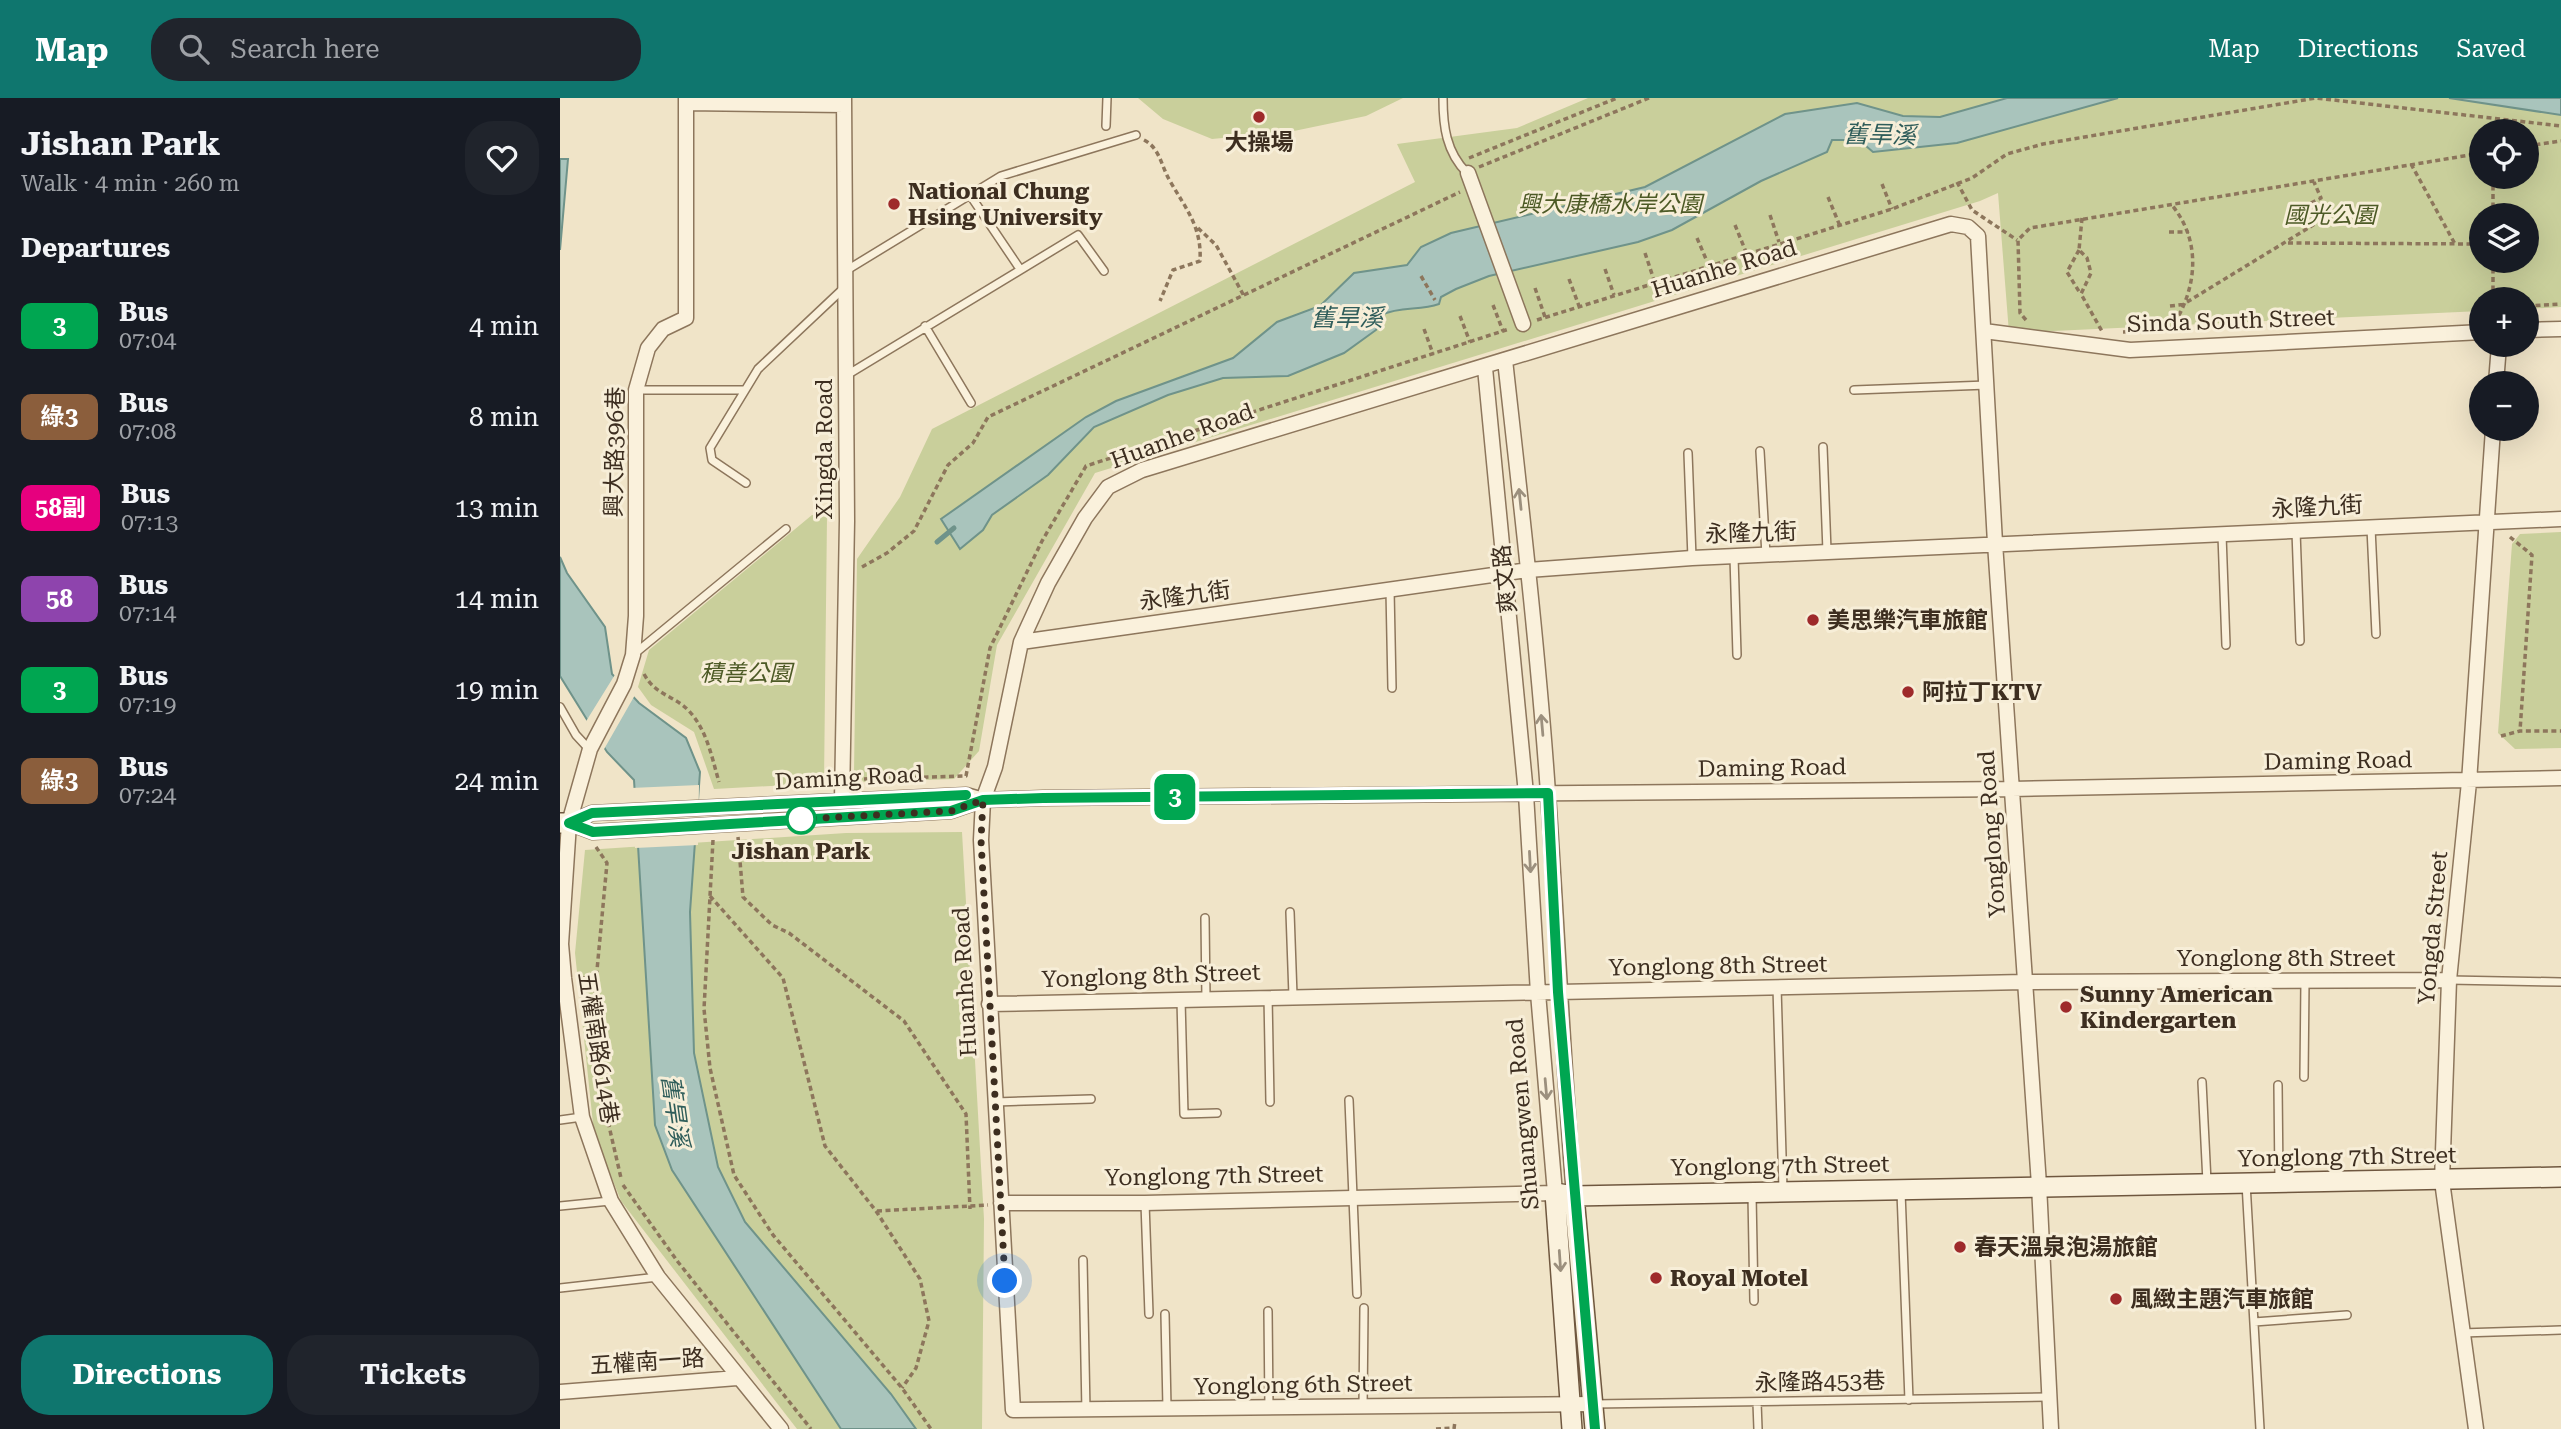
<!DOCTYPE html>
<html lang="en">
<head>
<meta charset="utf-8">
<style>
	:root { --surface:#171b24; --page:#20242c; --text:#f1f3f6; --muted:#9ea1a6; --accent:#0f766e }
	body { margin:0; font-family:"Roboto Serif","Noto Sans TC",serif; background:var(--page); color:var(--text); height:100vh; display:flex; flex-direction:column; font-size:26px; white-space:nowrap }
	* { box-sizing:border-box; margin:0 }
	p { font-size:23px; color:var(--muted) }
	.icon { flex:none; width:38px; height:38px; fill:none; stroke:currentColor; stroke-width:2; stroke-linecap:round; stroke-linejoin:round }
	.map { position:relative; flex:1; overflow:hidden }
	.drawer { display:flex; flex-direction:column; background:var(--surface); width:560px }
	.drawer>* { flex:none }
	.badge { padding:0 14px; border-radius:10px; font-size:24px; line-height:46px }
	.buttons { position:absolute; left:1909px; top:21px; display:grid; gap:14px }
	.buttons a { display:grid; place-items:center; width:70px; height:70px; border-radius:50%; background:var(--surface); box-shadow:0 7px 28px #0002; font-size:35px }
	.you { position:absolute; width:35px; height:35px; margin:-18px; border:5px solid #fff; border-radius:50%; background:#1a73e8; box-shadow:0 0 0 10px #1a73e833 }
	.map>.badge { position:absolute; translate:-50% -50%; box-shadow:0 0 0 4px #fff }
	h2 { padding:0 21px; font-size:26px; line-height:63px }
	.round { display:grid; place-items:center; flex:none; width:74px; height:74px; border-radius:28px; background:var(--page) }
	.headline { display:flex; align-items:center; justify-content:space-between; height:119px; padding:0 21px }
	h1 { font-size:33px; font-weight:700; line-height:52px }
	.button { display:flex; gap:14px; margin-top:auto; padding:14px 21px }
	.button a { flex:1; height:80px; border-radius:28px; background:var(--accent); color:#fff; font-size:28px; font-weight:700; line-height:80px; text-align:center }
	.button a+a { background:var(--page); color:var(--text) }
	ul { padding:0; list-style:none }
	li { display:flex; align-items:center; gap:21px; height:91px; padding:0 21px }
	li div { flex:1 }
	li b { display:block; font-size:26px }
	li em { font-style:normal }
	li .badge { min-width:77px; font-weight:700; text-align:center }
	header { display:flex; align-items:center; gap:42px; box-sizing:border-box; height:98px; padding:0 35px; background:var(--accent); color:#fff }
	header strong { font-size:33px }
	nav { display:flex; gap:38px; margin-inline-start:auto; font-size:24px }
	.search { width:490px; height:63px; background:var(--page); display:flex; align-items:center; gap:18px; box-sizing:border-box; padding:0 24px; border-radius:28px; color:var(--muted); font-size:26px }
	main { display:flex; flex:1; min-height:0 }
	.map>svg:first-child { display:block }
	.green { fill:#c9cf9b; fill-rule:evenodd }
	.water { fill:#a9c4bc; stroke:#6f938a; stroke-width:2 }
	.pier { fill:#f0e4c8 }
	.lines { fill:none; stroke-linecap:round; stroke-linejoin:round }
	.stream { stroke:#6f938a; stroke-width:5 }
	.lane-casing { stroke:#8d765c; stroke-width:10 }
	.street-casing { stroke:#8d765c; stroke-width:17 }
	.secondary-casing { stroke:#6f573f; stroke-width:22 }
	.path { stroke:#8d765c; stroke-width:3.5; stroke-dasharray:5 3.5; stroke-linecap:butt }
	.lane { stroke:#faf1dc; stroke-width:7 }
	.street { stroke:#faf1dc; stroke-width:14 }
	.secondary { stroke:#faf1dc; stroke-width:19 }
	.oneway { stroke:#9c907e }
	.line-casing { stroke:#fff; stroke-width:16 }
	.line { stroke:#00a651; stroke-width:10 }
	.walk { stroke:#3d2e20; stroke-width:7; stroke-dasharray:0 12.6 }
	.poi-dot { fill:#9e2a2b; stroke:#f7eed8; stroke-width:2.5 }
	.stop-dot { fill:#fff; stroke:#00a651; stroke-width:3.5 }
	.labels { text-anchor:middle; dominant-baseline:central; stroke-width:6; stroke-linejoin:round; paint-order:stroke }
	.poi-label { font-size:23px; font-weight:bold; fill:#3d2e20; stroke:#f7eed8; text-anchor:start }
	.park-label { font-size:23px; font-style:italic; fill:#4d5a26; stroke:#f7eed8 }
	.street-label { font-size:23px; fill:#3d2e20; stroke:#f7eed8 }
	.stop-label { font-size:23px; font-weight:bold; fill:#3d2e20; stroke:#f7eed8 }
	.water-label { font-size:24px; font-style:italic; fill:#2f5d5a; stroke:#f7eed8 }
</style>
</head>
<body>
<header>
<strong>Map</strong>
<div class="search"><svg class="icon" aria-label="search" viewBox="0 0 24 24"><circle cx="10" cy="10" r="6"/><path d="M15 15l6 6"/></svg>Search here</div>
<nav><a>Map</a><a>Directions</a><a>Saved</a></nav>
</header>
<main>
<section class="drawer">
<div class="headline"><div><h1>Jishan Park</h1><p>Walk · 4 min · 260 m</p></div><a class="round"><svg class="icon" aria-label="heart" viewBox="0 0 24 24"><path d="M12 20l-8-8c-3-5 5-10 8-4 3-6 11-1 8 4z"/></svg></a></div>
<h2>Departures</h2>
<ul>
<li><span class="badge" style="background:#00a651;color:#fff">3</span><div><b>Bus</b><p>07:04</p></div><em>4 min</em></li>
<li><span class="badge" style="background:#8b5e3c;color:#fff">綠3</span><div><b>Bus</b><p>07:08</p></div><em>8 min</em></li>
<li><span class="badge" style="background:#e6007e;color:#fff">58副</span><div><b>Bus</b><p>07:13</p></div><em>13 min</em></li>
<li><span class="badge" style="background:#8e44ad;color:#fff">58</span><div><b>Bus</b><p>07:14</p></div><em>14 min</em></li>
<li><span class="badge" style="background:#00a651;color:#fff">3</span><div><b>Bus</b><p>07:19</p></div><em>19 min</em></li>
<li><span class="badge" style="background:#8b5e3c;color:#fff">綠3</span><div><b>Bus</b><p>07:24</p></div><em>24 min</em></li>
</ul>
<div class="button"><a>Directions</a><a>Tickets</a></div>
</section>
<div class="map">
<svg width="2001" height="1331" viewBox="0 0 2001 1331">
	<rect width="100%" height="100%" fill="#f0e4c8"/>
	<path class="green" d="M 578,0 L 843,0 L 806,18 L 734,33 L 652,41 L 603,21 Z
		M 1028,0 L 2001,0 L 2001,209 L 1967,211 L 1967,201 L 1922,201 L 1921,213 L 1449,235 L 1438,95 L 1420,103 L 535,375 L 437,547 L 419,653 L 394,681 L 304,684 L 294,675 L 297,461 L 340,399 L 372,331 L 855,84 L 837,46 L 957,30 ZM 1922,33 L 1967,33 L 1967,79 L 1922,79 ZM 1922,117 L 1967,117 L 1967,163 L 1922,163 Z
		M 252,417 L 267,419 L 264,685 L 154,691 L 134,634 L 91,607 L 78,589 L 89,552 Z
		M 2001,434 L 2001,650 L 1955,651 L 1938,635 L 1952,446 L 1960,436 Z
		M 402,734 L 424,1121 L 422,1331 L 237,1331 L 61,1103 L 34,1035 L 15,855 L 25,752 L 286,735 Z"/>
	<path class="water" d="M 1447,0 L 1558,0 L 1397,45 L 1313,54 L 1299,42 L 1272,42 L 1267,54 L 1201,83 L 1112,132 L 1078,144 L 929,178 L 896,191 L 881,199 L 879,206 C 860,213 841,208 821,217 L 816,232 L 784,255 L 728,278 L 663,280 L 608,297 L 534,329 L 488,377 L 432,417 L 423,432 L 400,451 L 381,421 L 526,319 L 556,303 L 673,260 L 717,224 L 760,208 L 794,175 L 847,167 L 861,149 L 891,135 L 1085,89 L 1225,16 L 1297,5 L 1343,18 L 1380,19 Z
		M 1889,0 L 2001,0 L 2001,17 Z
		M 0,61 L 8,61 L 0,152 Z
		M 0,459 L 7,475 L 45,529 L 52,576 L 79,605 L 126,640 L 140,674 L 130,814 L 134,955 L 158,1069 L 185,1124 L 331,1296 L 356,1331 L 281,1331 L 112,1072 L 95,1027 L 74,682 L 47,654 L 0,578 Z"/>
	<path class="pier" d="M 56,575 L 75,597 L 43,653 L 25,625 Z
		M 139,687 L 138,747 L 75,750 L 71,690 Z"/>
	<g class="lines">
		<path class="stream" d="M 377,444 L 394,430"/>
		<g class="lane-casing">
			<path id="lane" d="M 883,0 C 883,28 886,54 907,75
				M 546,28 L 547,0
				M 410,97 L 460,171
				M 287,172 L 441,78 L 576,37
				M 365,228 L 411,305
				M 287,277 L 518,137 L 544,173
				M 77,292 L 184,292
				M 1294,292 L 1427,287
				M 1263,349 L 1267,453
				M 1200,353 L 1206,457
				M 1128,355 L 1132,460
				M 186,385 L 152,362 L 150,350 L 198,271 L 285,189
				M 1811,430 L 1816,536
				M 1736,433 L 1740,543
				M 1662,437 L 1666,547
				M 1174,459 L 1177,557
				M 830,492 L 832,590
				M 73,557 L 226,431
				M 0,609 L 16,637 L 29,651
				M 730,814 L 733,898
				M 645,820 L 646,901
				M 1889,882 L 2001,884
				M 1217,889 L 1223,1091
				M 708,898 L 710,1004
				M 621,902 L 624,1016 L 657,1015
				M 1744,979 L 1745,883
				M 1642,984 L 1647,1084
				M 1718,987 L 1719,1084
				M 789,1002 L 797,1196
				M 435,1004 L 531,1001
				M 0,1022 L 22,1019
				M 1686,1085 L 1700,1331
				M 1341,1094 L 1349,1302
				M 1192,1097 L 1194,1203
				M 585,1105 L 589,1216
				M 0,1108 L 50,1103
				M 523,1162 L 526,1313
				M 0,1190 L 98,1179
				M 708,1213 L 709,1310
				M 605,1216 L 607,1310
				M 1694,1224 L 1787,1217
				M 1901,1235 L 2001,1232
				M 1197,1304 L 1198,1331
				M 1034,1306 L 1488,1299
				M 803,1310 L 804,1210"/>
		</g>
		<g class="street-casing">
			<path id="street" d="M 126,0 L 126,220 L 103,231 L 88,250 L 76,292 L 76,518 L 73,557 L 64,586 L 30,651 L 9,725 L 1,846 L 4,880 L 22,1019 L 51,1103 L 98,1179 L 221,1331
				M 126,5 L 284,7
				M 908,75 L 963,226
				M 1967,232 L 2001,231
				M 1424,233 L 1570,252 L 1922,234
				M 945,262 C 961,406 978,551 988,695 C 997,829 1003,964 1014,1098
				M 1936,285 L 1939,247
				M 461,544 L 968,472 L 1132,460 L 2001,421
				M 282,702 L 287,423 L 284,0
				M 9,725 L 33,734 L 391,713 L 423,702 L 483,700 L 1452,691 L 2001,680
				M 9,725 L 32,715 L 406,697 L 423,702
				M 429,906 L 1464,884 L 1889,882
				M 441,1105 L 585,1105 L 995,1095 L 978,895 L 966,696 L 925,270
				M 0,1294 L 177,1280
				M 1033,1306 L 453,1312 L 421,742 L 423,702 L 435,669 L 461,544 L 488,485 L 525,420 L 548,389 L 582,372 L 1391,126 L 1408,129 L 1418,138 L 1435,445 L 1479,1087 L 1491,1331
				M 1916,1331 L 1882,1083 L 1889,882 L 1909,684 L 1933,331"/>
		</g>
		<g class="secondary-casing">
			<path id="secondary" d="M 0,725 L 9,725
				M 1014,1098 L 1035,1331
				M 1012,1331 L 995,1095 L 1014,1098 L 2001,1079"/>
		</g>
		<path class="path" d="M 1301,33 L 1306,46
			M 584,42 C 600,50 601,68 610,83 C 626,111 642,129 640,163 L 613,172 L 600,203
			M 1967,48 L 2001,43
			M 909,60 L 1057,0
			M 1851,66 L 1895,146
			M 919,69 L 1089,0
			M 1933,79 L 1933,117
			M 1397,84 L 1412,112 L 1457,142
			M 1322,86 L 1332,111
			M 1268,99 L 1280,128
			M 1210,117 L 1219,144
			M 1522,120 L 1519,152 L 1527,160 L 1531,175 L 1521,196 L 1543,235
			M 1175,127 L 1186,154
			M 1750,129 L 1765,119
			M 638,130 L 656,147 L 684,198
			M 1609,134 L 1629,134
			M 1137,140 L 1149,168
			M 1728,145 L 1922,146
			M 1519,152 L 1507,174 L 1520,195
			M 1085,155 L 1095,185
			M 1045,171 L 1054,197
			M 861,178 L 875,202
			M 1009,181 L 1019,208
			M 975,190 L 985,219
			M 1933,201 L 1933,163
			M 1627,204 L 1750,129 L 1739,111 L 1761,100 L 1754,84
			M 933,207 L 943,233
			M 1610,208 L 1627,206
			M 1967,208 L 2001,206
			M 900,218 L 910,244
			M 977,222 L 1332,111 L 1412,80 L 1447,56 L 1483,46 L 1756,0 L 2001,28
			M 1466,222 L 1460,215 L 1458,142 L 1470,130 L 1922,55
			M 864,231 L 873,256
			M 1610,232 C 1637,193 1643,144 1611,106
			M 1563,234 L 1625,232
			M 1950,439 L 1972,457 L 1960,633
			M 302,469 L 327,455 L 354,433 L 388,367 L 413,345 L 428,319 L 900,94
			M 84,576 C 96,598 114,597 129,613 C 147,632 152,660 159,684
			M 1941,638 L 1960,633 L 2001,633
			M 298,675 L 304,681 L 406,678 L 430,550 L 482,443 L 526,368 L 949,231
			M 178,739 L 183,799 L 212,827 L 229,835 L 344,923 L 406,1016 L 410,1111
			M 153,742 L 144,911 L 150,970 L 174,1077 L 213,1137 L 342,1290 L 371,1331
			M 36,749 L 47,765 L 33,915 L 46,1015 L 61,1080
			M 150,798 L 223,880 L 265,1048 L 316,1113 L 360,1181 L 369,1223 L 356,1270 L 342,1290
			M 20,880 L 34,879
			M 63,1087 L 118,1164 L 251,1331
			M 317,1113 L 428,1107
			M 876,1331 L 894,1330
			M 894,1331 L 895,1323"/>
		<use href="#lane" class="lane"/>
		<use href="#street" class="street"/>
		<use href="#secondary" class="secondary"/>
	</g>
	<defs><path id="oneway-shaft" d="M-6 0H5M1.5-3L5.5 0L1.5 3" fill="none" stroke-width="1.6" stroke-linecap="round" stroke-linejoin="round" transform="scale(1.75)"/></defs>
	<g class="oneway">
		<use href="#oneway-shaft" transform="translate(960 401) rotate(-96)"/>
		<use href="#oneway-shaft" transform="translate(982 627) rotate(-95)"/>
		<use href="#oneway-shaft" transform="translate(970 764) rotate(87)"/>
		<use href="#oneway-shaft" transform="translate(986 991) rotate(85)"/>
		<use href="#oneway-shaft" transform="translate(1000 1163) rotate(86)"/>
	</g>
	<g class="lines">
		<g class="line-casing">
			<path id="line" d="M 406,697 L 32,715 L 9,725 L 33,734 L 391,713 L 423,702 L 483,700 L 988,695 L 998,894 L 1035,1331"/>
		</g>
		<use href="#line" class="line"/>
		<path class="walk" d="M 241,721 L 391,713 L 423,702 L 421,742 L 445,1183"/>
	</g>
	<g class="poi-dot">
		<circle cx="699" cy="19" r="7"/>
		<circle cx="334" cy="106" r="7"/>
		<circle cx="1253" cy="522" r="7"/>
		<circle cx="1348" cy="594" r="7"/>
		<circle cx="1506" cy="909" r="7"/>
		<circle cx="1400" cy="1149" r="7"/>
		<circle cx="1096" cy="1180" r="7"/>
		<circle cx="1556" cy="1201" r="7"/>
	</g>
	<circle class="stop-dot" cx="241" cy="721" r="14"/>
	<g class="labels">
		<g class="poi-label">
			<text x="699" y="44" text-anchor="middle">大操場</text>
			<text x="348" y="93">National Chung<tspan x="348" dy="26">Hsing University</tspan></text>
			<text x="1267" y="522">美思樂汽車旅館</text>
			<text x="1362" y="594">阿拉丁KTV</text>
			<text x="1520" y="896">Sunny American<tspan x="1520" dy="26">Kindergarten</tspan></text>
			<text x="1414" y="1149">春天溫泉泡湯旅館</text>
			<text x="1110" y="1180">Royal Motel</text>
			<text x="1570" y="1201">風緻主題汽車旅館</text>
		</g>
		<g class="park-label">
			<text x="1050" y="106">興大康橋水岸公園</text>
			<text x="1770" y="117">國光公園</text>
			<text x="186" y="575">積善公園</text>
		</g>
		<g class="street-label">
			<text transform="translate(1164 171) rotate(-17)">Huanhe Road</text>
			<text transform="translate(1671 223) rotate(-2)">Sinda South Street</text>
			<text transform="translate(622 338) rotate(-20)">Huanhe Road</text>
			<text transform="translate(264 351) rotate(-90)">Xingda Road</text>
			<text transform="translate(55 354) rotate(-89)">興大路396巷</text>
			<text transform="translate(1757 409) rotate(-3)">永隆九街</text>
			<text transform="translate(1191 435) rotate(-2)">永隆九街</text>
			<text transform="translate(945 481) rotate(-96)">爽文路</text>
			<text transform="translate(625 498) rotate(-8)">永隆九街</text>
			<text transform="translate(1778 663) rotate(-1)">Daming Road</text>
			<text transform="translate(1212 670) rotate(-1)">Daming Road</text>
			<text transform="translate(289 680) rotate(-3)">Daming Road</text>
			<text transform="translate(1432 736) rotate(-94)">Yonglong Road</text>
			<text transform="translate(1873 830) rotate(-85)">Yongda Street</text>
			<text x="1726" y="860">Yonglong 8th Street</text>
			<text transform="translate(1158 868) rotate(-1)">Yonglong 8th Street</text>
			<text transform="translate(591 878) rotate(-2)">Yonglong 8th Street</text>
			<text transform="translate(405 884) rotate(-93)">Huanhe Road</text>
			<text transform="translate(38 950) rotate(81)">五權南路614巷</text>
			<text transform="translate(963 1016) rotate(-95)">Shuangwen Road</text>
			<text transform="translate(1787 1059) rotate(-1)">Yonglong 7th Street</text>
			<text transform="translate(1220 1068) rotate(-1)">Yonglong 7th Street</text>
			<text transform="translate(654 1078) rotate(-1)">Yonglong 7th Street</text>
			<text transform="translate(87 1264) rotate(-4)">五權南一路</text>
			<text transform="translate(1260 1284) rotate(-1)">永隆路453巷</text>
			<text transform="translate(743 1287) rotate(-1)">Yonglong 6th Street</text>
		</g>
		<g class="stop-label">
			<text x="241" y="753">Jishan Park</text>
		</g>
		<g class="water-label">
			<text transform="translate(1320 37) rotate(1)">舊旱溪</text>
			<text x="787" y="220">舊旱溪</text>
			<text transform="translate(115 1013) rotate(82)">舊旱溪</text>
		</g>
	</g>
</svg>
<div class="buttons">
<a><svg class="icon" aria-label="locate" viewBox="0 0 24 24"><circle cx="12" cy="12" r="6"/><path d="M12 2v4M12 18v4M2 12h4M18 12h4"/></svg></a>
<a><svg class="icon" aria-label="layers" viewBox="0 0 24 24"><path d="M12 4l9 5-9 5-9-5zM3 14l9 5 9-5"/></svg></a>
<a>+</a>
<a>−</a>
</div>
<div class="you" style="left:445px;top:1183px"></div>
<b class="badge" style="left:615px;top:699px;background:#00a651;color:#fff">3</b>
</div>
</main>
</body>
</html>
